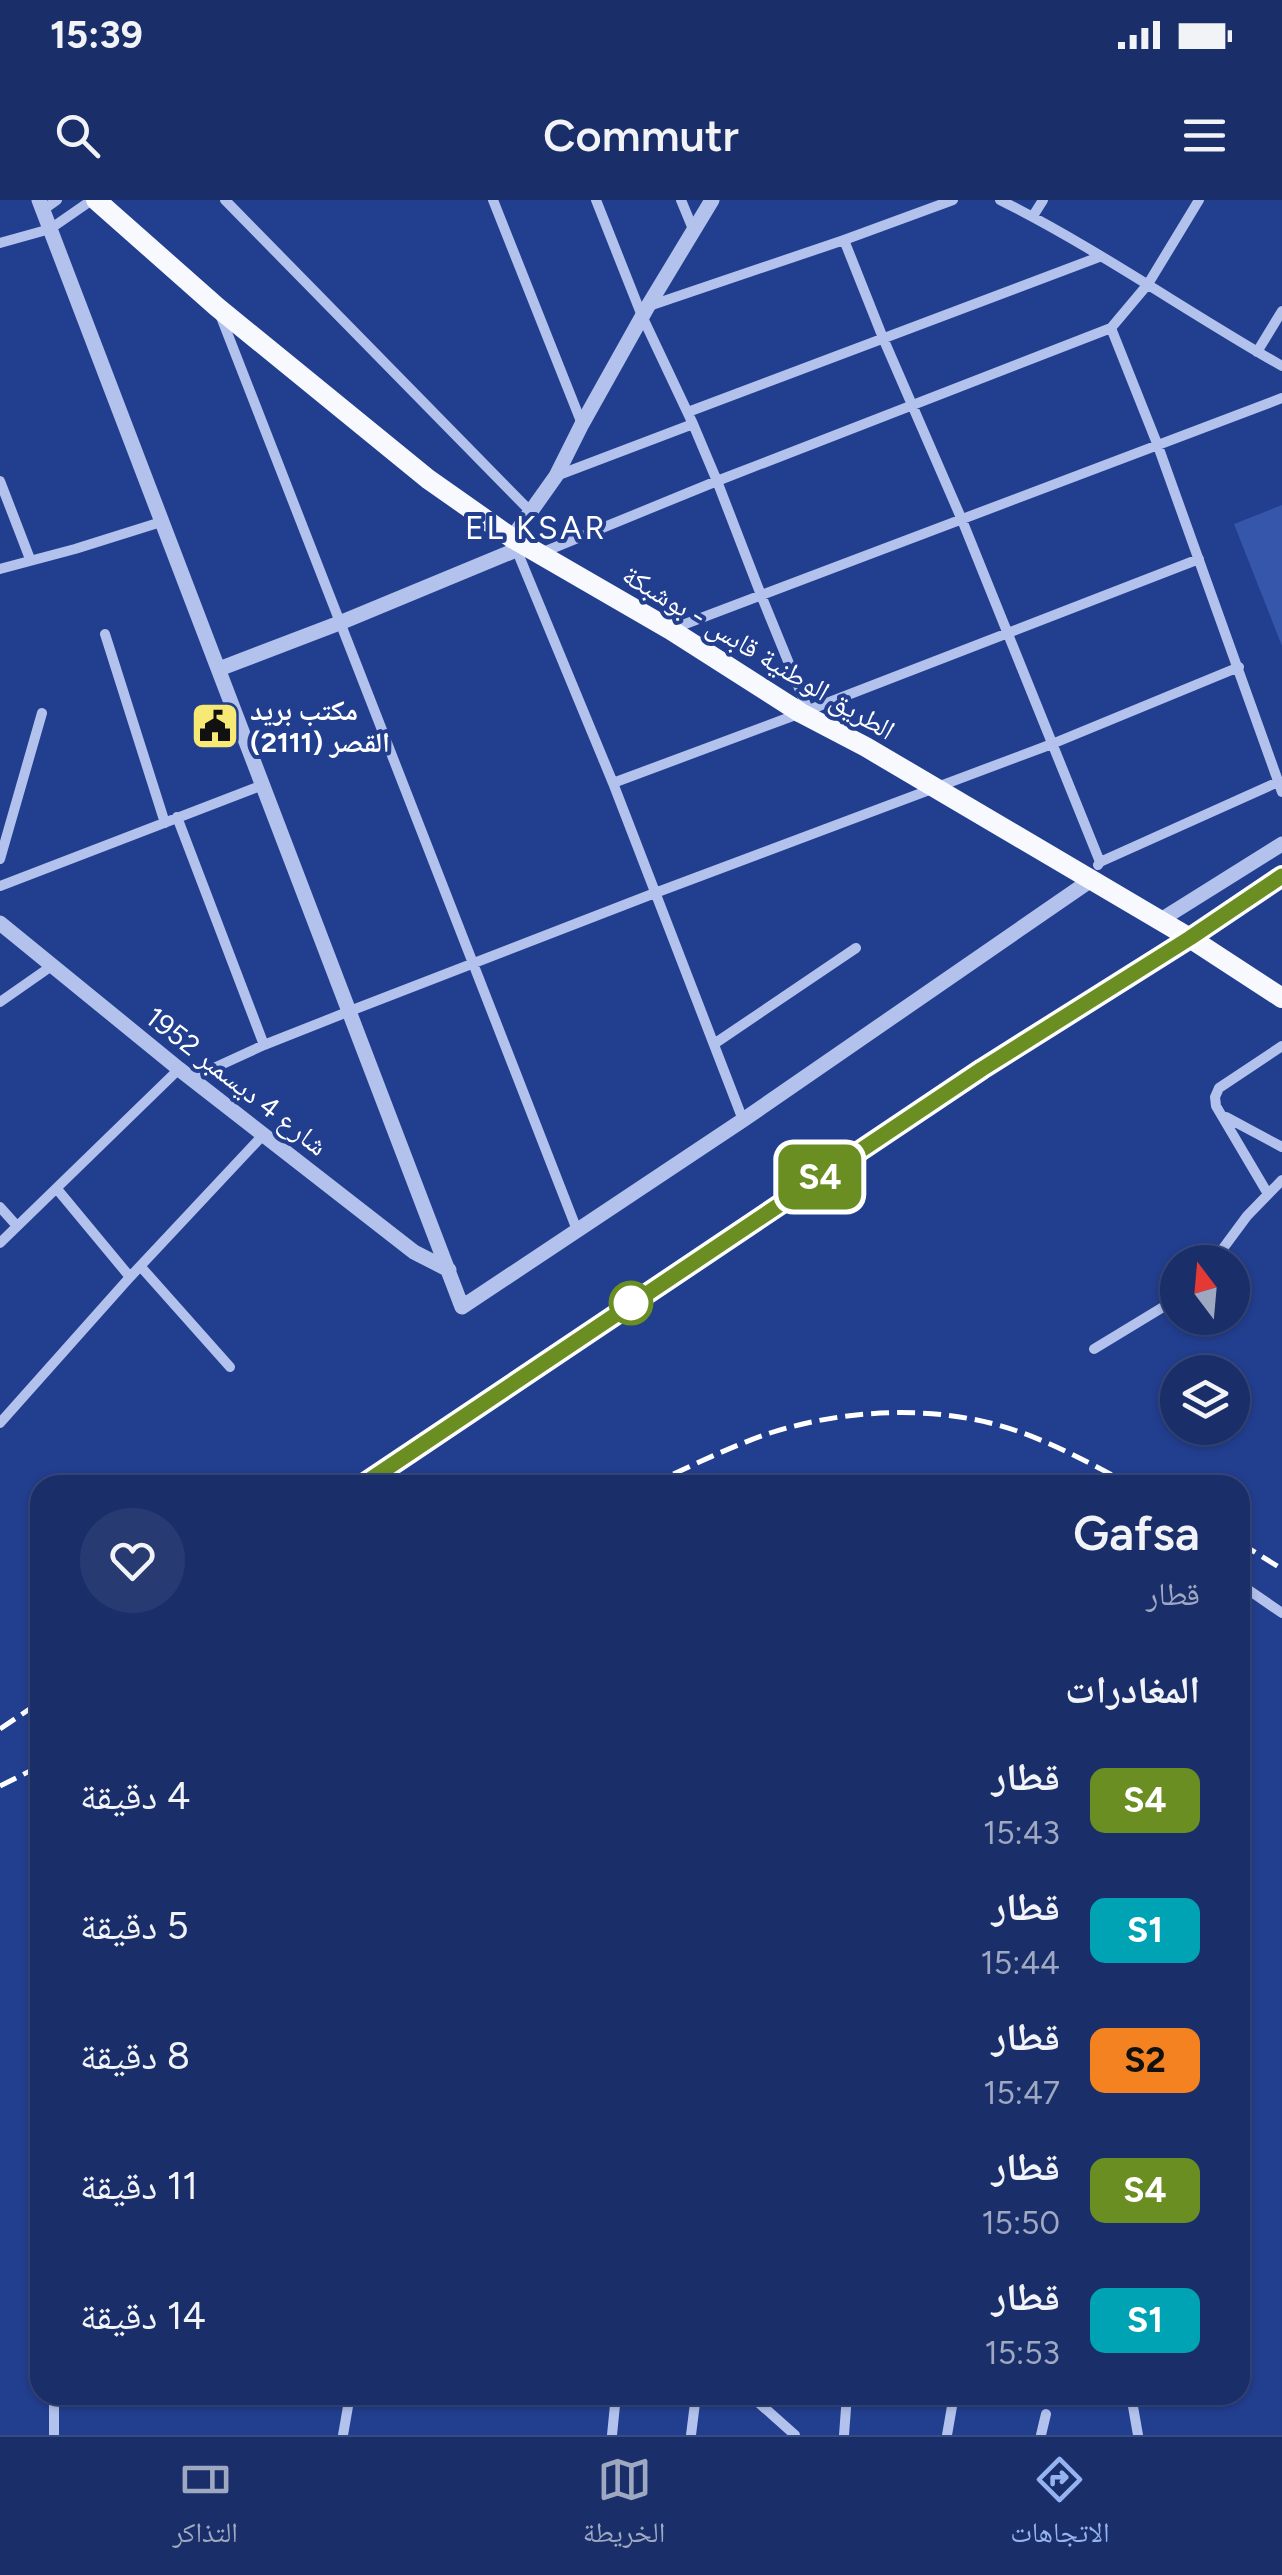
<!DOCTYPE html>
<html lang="ar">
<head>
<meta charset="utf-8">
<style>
	:root { --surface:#1a2e6a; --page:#273a72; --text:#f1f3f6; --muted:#9fa8c1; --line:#384a7e; --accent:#95b2f1 }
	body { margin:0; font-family:Figtree,"Noto Naskh Arabic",sans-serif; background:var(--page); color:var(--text); direction:rtl; height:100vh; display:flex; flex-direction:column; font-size:38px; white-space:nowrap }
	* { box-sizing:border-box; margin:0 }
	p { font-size:32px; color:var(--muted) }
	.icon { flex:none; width:55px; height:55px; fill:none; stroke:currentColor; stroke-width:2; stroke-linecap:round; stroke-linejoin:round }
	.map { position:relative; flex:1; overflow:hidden; direction:ltr }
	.sheet { position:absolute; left:30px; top:1275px; width:1220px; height:930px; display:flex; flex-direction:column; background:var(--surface); border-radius:30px; box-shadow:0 2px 8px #0004,0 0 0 2px var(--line); direction:rtl }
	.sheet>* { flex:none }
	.badge { padding:0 20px; border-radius:15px; font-size:35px; line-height:65px }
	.needle { width:65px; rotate:344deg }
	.buttons { position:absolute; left:1160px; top:1045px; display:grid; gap:20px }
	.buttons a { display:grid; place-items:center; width:90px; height:90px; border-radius:50%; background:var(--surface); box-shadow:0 2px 8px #0004,0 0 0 2px var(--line); font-size:50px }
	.map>.badge { position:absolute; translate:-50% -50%; box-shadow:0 0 0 5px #fff }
	h2 { padding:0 50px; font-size:38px; line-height:90px }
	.round { display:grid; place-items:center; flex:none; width:105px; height:105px; border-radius:52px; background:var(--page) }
	.head { display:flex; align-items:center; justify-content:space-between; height:170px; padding:0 50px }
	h1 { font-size:48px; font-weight:600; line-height:75px }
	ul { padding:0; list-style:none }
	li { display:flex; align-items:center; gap:30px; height:130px; padding:0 50px }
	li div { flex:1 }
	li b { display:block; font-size:38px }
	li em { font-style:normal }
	li .badge { min-width:110px; font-weight:700; text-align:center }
	.status { display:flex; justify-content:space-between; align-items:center; height:70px; padding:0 50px; background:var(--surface); direction:ltr }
	.status svg { height:28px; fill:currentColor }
	header { display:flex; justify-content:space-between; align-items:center; height:130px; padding:0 50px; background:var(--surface); font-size:45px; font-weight:600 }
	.tab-bar { display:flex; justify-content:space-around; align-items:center; height:140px; border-top:2px solid var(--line); background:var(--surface); font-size:28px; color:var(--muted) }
	.tab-bar a { display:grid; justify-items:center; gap:5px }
	.tab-bar .on { color:var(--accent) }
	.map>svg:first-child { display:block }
	.green { fill:#3656ab }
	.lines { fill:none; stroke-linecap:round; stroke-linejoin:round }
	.minor { stroke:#b2c2ec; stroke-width:10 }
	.tertiary { stroke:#b2c2ec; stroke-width:15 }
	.primary { stroke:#f7f9ff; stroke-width:20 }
	.rail { stroke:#fff; stroke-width:5; stroke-dasharray:18 8; stroke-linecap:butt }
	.line-casing { stroke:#fff; stroke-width:22 }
	.line { stroke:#6b8e23; stroke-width:15 }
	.stop-dot { fill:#fff; stroke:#6b8e23; stroke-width:5 }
	.labels { text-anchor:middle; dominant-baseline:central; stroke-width:8; stroke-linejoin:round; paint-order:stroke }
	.street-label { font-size:28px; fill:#fff; stroke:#223e8e }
	.poi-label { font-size:28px; font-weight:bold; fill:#fff; stroke:#223e8e; text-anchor:start }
	.quarter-label { font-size:32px; letter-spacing:2.5px; fill:#fff; stroke:#223e8e }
</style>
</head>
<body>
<div class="status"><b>15:39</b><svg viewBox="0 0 49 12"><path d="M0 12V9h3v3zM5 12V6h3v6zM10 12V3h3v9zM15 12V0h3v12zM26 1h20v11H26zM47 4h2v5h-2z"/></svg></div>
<header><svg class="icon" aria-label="menu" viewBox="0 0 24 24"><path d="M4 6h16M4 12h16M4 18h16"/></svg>Commutr<svg class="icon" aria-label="search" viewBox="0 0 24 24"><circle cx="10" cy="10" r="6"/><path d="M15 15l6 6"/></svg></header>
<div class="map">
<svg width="1282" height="2235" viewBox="0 0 1282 2235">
	<rect width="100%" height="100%" fill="#223e8e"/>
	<path class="green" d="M 1282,305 L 1282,446 L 1234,324 Z"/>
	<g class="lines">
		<path class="minor" d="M 225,0 L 532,313
			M 493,0 L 582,224
			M 596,0 L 642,116 L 693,224 L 717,281 L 761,395 L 808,510
			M 681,0 L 693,29
			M 1000,0 C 1098,49 1187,112 1282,166
			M 43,10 L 57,0
			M 1033,16 L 1043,0
			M 844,40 L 883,138 L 962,320 L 1100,662
			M 0,43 L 50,29 L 92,0
			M 649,106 L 844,40 L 953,0
			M 221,117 L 577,1030
			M 1111,128 L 1158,246 L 1282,592
			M 1257,152 L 1282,111
			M 688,212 L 1099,57
			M 556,276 L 693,224
			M 0,281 L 30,359
			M 517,351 L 613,583 L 743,920
			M 541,353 L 717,281 L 1111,128 L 1148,84 L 1199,0
			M 0,369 L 75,349 L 161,322
			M 672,429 L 1282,198
			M 105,434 L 165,623
			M 613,583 L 801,513 L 1199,359
			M 177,617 L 264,845
			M 0,659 L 42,513
			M 1098,665 L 1100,662 L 1278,582
			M 0,686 L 263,585
			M 0,802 L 53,765
			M 714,844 L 856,748
			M 192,878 L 264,845 L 350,811 L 655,693 L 1052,544 L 1239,467
			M 1226,917 L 1282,947
			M 57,989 L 130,1077
			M 1268,994 L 1216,906 L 1215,897 L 1219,888 L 1282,846
			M 0,1007 L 17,1026
			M 0,1043 L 179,869
			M 1213,1062 L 1247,1016 L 1282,980
			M 141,1067 L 230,1167
			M 1094,1149 L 1178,1098
			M 0,1223 L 130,1077 L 264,934
			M 1240,1384 L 1282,1413
			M 750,2195 L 795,2235
			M 1131,2195 L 1138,2235
			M 54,2235 L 54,2195
			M 343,2235 L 350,2195
			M 612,2235 L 616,2195
			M 691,2235 L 696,2195
			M 844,2235 L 847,2195
			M 947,2235 L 954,2195
			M 1041,2235 L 1046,2214"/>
		<path class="tertiary" d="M 39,0 L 462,1107 L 743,920 L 1091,680
			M 512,338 L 556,276 L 582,224 L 648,106 L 712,0
			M 219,469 L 342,422 L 528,345
			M 1159,721 L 1282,644
			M 0,723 L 179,869 L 414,1052 L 449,1070"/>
		<path class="primary" d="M 96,0 L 217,107 L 428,279 L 512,338 L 671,430 L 801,513 L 866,547 L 1190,738 L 1282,798"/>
		<path class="rail" d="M 362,1285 L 1014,848 L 1145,767 L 1282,676
			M 650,1285 C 689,1267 729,1247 770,1233 C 848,1208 942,1204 1020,1232 C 1059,1246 1095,1266 1131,1285
			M 1240,1343 L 1282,1369
			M 0,1529 L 40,1502
			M 0,1586 L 40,1566"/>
	</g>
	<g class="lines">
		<g class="line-casing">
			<path id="line" d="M 362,1285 L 982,869 L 1190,738 L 1282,676"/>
		</g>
		<use href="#line" class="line"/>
	</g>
	<defs>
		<g id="civic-square" transform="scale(2.5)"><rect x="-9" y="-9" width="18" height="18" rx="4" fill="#f7e974" stroke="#223e8e"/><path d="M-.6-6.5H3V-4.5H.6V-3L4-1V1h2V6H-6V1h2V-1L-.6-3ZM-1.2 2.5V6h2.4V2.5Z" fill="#111"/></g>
	</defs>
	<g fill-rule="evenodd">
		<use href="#civic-square" x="215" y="526"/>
	</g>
	<circle class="stop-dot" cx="631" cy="1103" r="20"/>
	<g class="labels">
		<g class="street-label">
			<text transform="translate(759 452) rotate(31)">الطريق الوطنية قابس - بوشبكة</text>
			<text transform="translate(237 881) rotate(38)">شارع 4 ديسمبر 1952</text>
		</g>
		<g class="poi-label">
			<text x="250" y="510">مكتب بريد<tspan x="250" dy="32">القصر (2111)</tspan></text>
		</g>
		<g class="quarter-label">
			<text x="536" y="328">EL KSAR</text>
		</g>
	</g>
</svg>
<div class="buttons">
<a><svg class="needle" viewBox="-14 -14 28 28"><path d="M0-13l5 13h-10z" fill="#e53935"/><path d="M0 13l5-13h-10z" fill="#9fa8c1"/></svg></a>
<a><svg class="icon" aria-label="layers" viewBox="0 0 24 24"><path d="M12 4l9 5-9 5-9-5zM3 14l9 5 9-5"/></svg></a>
</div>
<b class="badge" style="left:820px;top:977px;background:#6b8e23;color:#fff">S4</b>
<section class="sheet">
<div class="head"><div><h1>Gafsa</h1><p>قطار</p></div><a class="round"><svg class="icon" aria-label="heart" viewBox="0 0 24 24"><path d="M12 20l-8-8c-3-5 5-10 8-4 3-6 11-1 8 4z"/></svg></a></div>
<h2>المغادرات</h2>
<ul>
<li><span class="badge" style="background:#6b8e23;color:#fff">S4</span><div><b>قطار</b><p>15:43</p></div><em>4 دقيقة</em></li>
<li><span class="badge" style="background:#00a3b4;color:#fff">S1</span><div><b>قطار</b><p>15:44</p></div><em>5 دقيقة</em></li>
<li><span class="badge" style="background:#f58220;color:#111">S2</span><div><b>قطار</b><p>15:47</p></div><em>8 دقيقة</em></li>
<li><span class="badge" style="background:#6b8e23;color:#fff">S4</span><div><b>قطار</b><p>15:50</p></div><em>11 دقيقة</em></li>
<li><span class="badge" style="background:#00a3b4;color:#fff">S1</span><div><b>قطار</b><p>15:53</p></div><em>14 دقيقة</em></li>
</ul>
</section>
</div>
<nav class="tab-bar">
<a class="on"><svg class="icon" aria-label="directions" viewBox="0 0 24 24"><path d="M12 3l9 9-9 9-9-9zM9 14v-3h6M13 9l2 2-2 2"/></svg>الاتجاهات</a>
<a><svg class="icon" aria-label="map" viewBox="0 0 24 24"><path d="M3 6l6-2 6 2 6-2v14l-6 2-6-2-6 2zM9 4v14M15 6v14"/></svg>الخريطة</a>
<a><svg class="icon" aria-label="tickets" viewBox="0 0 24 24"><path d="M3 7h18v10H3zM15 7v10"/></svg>التذاكر</a>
</nav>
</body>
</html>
